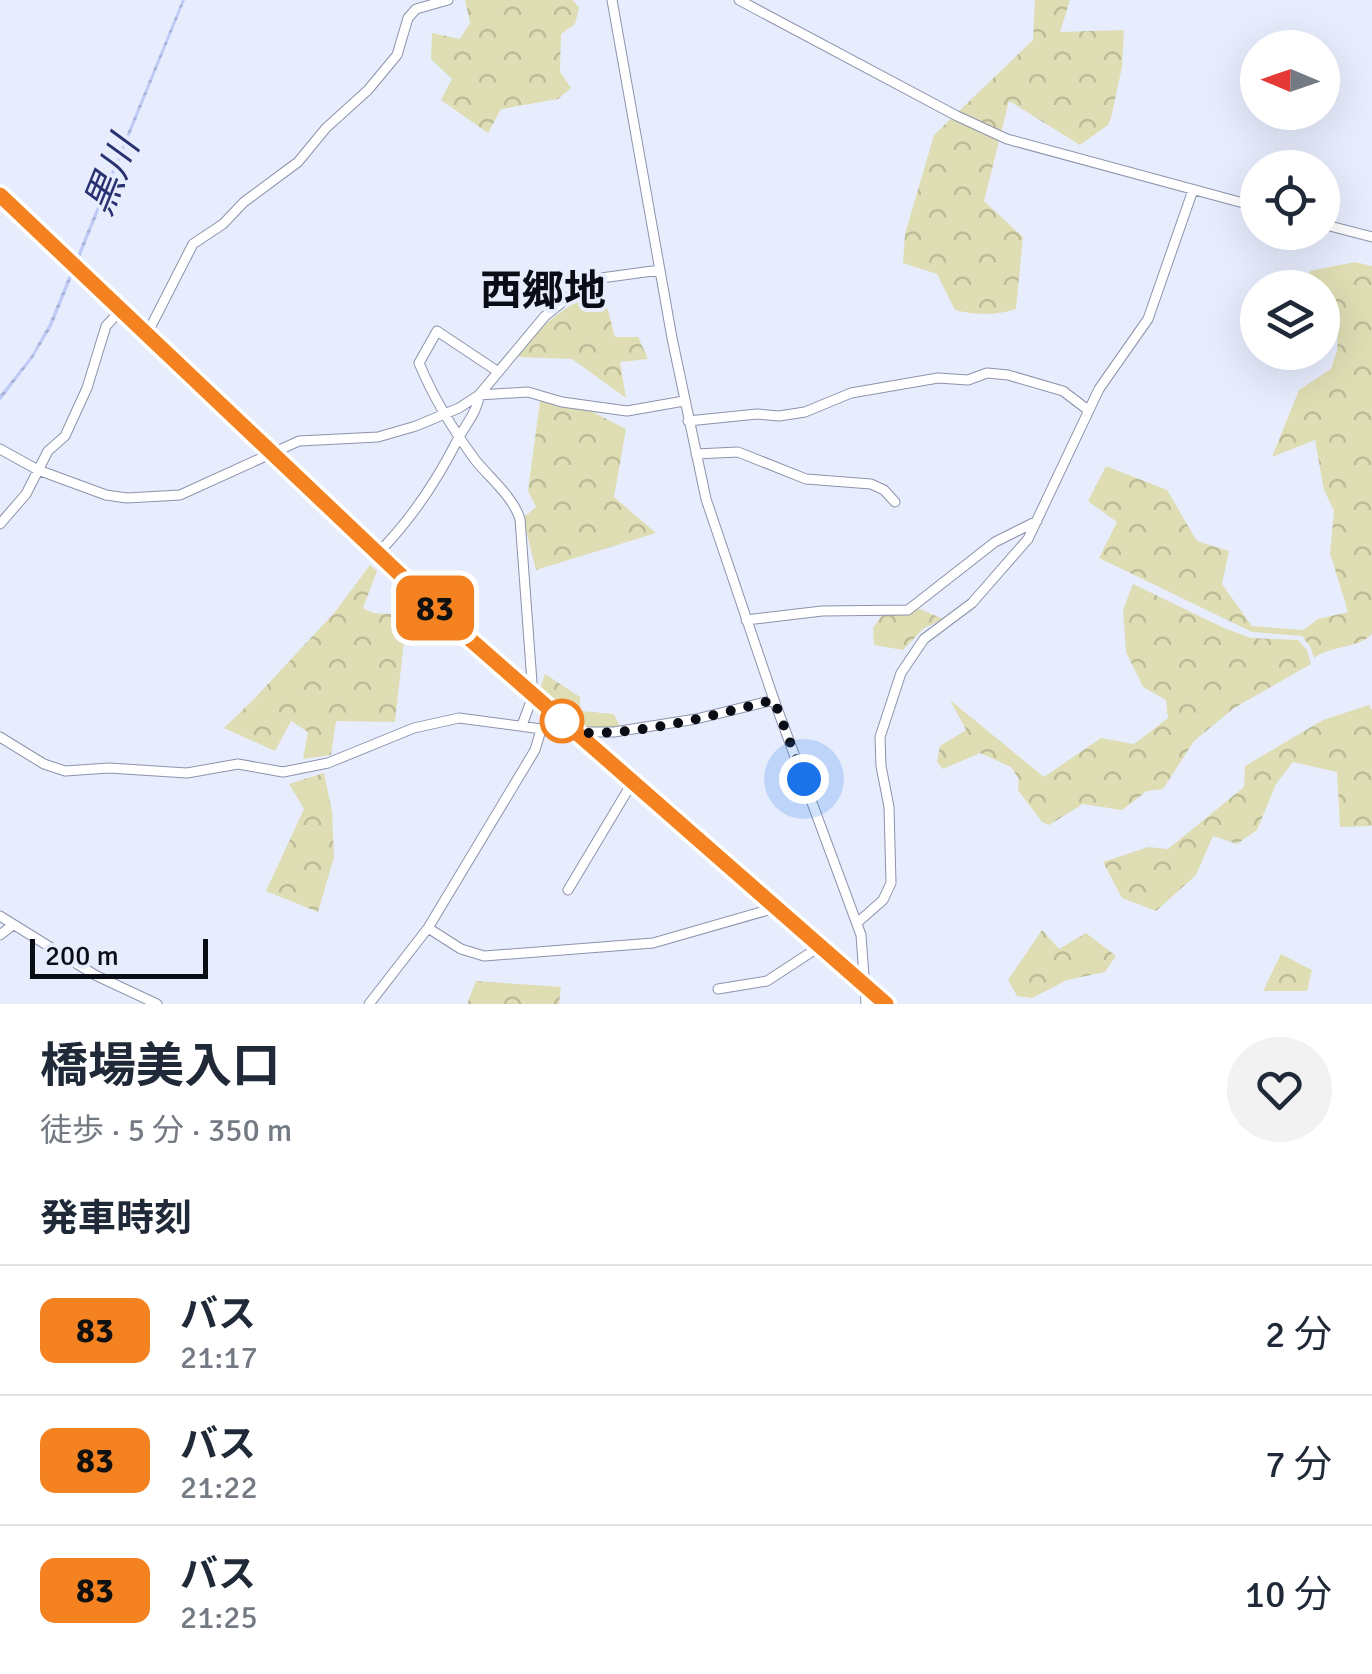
<!DOCTYPE html>
<html lang="ja">
<head>
<meta charset="utf-8">
<style>
	:root { --surface:#fff; --page:#f2f2f3; --text:#1f2937; --muted:#747a83; --line:#e0e1e3 }
	body { margin:0; font-family:Signika,"Noto Sans JP",sans-serif; background:var(--page); color:var(--text); height:100vh; display:flex; flex-direction:column; font-size:38px; white-space:nowrap }
	* { box-sizing:border-box; margin:0 }
	p { font-size:32px; color:var(--muted) }
	.icon { flex:none; width:55px; height:55px; fill:none; stroke:currentColor; stroke-width:2; stroke-linecap:round; stroke-linejoin:round }
	.map { position:relative; height:1004px; overflow:hidden }
	.panel { display:flex; flex-direction:column; background:var(--surface); flex:1 }
	.panel>* { flex:none }
	.badge { padding:0 20px; border-radius:15px; font-size:35px; line-height:65px }
	.needle { width:65px; rotate:272deg }
	.tools { position:absolute; left:1240px; top:30px; display:grid; gap:20px }
	.tools a { display:grid; place-items:center; width:100px; height:100px; border-radius:50%; background:var(--surface); box-shadow:0 10px 40px #0002; font-size:50px }
	.scale { position:absolute; left:30px; bottom:25px; width:178px; box-sizing:border-box; padding-left:10px; border:5px solid #0a0d15; border-top:0; font-size:28px; line-height:35px; white-space:nowrap; color:#0a0d15; -webkit-text-stroke:8px #e8edfe; paint-order:stroke }
	.you { position:absolute; width:50px; height:50px; margin:-25px; border:8px solid #fff; border-radius:50%; background:#1a73e8; box-shadow:0 0 0 15px #1a73e833 }
	.map>.badge { position:absolute; translate:-50% -50%; box-shadow:0 0 0 5px #fff }
	h2 { padding:0 40px; font-size:38px; line-height:90px }
	.round { display:grid; place-items:center; flex:none; width:105px; height:105px; border-radius:52px; background:var(--page) }
	.headline { display:flex; align-items:center; justify-content:space-between; height:170px; padding:0 40px }
	h1 { font-size:48px; font-weight:700; line-height:75px }
	ul { padding:0; list-style:none }
	li { display:flex; align-items:center; gap:30px; height:130px; padding:0 40px; border-top:2px solid var(--line) }
	li div { flex:1 }
	li b { display:block; font-size:38px }
	li em { font-style:normal }
	li .badge { min-width:110px; font-weight:700; text-align:center }
	.map>svg:first-child { display:block }
	.forest { fill:url(#forest-crowns) }
	.water { fill:url(#water-rules) }
	.lines { fill:none; stroke-linecap:round; stroke-linejoin:round }
	.minor-casing { stroke:#8c93ac; stroke-width:11 }
	.highway-casing { stroke:#d3d3d5; stroke-width:15 }
	.minor { stroke:#fff; stroke-width:9 }
	.highway { stroke:#bcb746; stroke-width:12 }
	.line-casing { stroke:#fff; stroke-width:22 }
	.line { stroke:#f58220; stroke-width:15 }
	.walk { stroke:#0a0d15; stroke-width:10; stroke-dasharray:0 18 }
	.stop-dot { fill:#fff; stroke:#f58220; stroke-width:5 }
	.labels { text-anchor:middle; dominant-baseline:central; stroke-width:8; stroke-linejoin:round; paint-order:stroke }
	.water-label { font-size:40px; font-style:italic; fill:#293270; stroke:#e8edfe }
	.quarter-label { font-size:42px; font-weight:bold; fill:#0a0d15; stroke:#e8edfe }
</style>
</head>
<body>
<div class="map">
<svg width="1372" height="1004" viewBox="0 0 1372 1004">
	<defs>
		<pattern id="forest-crowns" width="20" height="18" patternUnits="userSpaceOnUse" patternTransform="scale(2.5)"><rect width="20" height="18" fill="#deddb3"/><path d="M2 6a3 3 0 1 1 6 0M12 15a3 3 0 1 1 6 0" fill="none" stroke="#bdbc99"/></pattern>
		<pattern id="water-rules" width="6" height="5" patternUnits="userSpaceOnUse" patternTransform="scale(2.5)"><rect width="6" height="5" fill="#bfcbf6"/><path d="M0 2.5h6" fill="none" stroke="#a3add2"/></pattern>
	</defs>
	<rect width="100%" height="100%" fill="#e8edfe"/>
	<path class="forest" d="M 465,0 L 573,0 L 579,8 L 575,24 L 561,34 L 560,72 L 571,88 L 558,99 L 501,109 L 488,133 L 441,100 L 452,79 L 431,59 L 432,33 L 460,39 L 470,23 Z
		M 1035,0 L 1070,0 L 1060,32 L 1124,30 L 1122,67 L 1111,118 L 1108,125 L 1080,145 L 1009,101 L 984,201 L 1023,237 L 1016,309 C 996,316 975,315 955,310 L 937,274 L 903,263 L 905,234 L 934,135 L 1033,40 Z
		M 1355,262 L 1372,266 L 1372,634 C 1358,649 1331,645 1314,658 L 1311,648 L 1302,636 L 1252,632 L 1099,558 L 1117,522 L 1088,501 L 1106,466 L 1167,490 L 1197,541 L 1229,551 L 1222,584 L 1252,626 L 1303,630 L 1318,619 L 1348,612 L 1330,553 L 1334,511 L 1324,490 L 1315,440 L 1272,457 L 1299,390 L 1331,369 L 1337,351 L 1338,332 L 1323,319 L 1322,288 L 1307,287 L 1310,271 Z
		M 589,291 L 605,299 L 615,337 L 638,337 L 648,359 L 620,362 L 626,398 L 572,359 L 517,357 L 541,327 Z
		M 540,401 L 591,411 L 626,429 L 614,497 L 656,533 L 536,570 L 523,518 L 536,507 L 528,491 Z
		M 370,565 L 377,571 L 363,608 L 373,613 L 407,615 L 395,722 L 336,721 L 331,755 L 303,759 L 308,732 L 291,721 L 275,751 L 224,728 L 254,699 L 335,612 Z
		M 1133,584 L 1224,628 L 1251,638 L 1298,640 L 1307,650 L 1311,664 L 1234,708 L 1194,741 L 1163,789 L 1147,791 L 1122,810 L 1083,804 L 1049,825 L 1042,822 L 1018,790 L 1019,779 L 1011,767 L 980,753 L 943,769 L 937,762 L 940,746 L 966,730 L 950,700 L 1044,777 L 1101,738 L 1134,744 L 1168,718 L 1166,700 L 1143,687 L 1126,652 L 1123,610 Z
		M 920,609 L 943,619 L 923,629 L 903,650 L 874,645 L 873,628 L 883,614 Z
		M 545,674 L 580,697 L 580,711 L 614,714 L 620,727 L 581,729 L 538,694 Z
		M 1369,705 L 1372,710 L 1372,826 L 1340,827 L 1337,772 L 1293,762 L 1276,784 L 1257,830 L 1237,844 L 1213,836 L 1196,875 L 1156,911 L 1122,898 L 1103,862 L 1148,847 L 1168,849 L 1244,787 L 1245,766 L 1323,720 Z
		M 324,773 L 332,812 L 334,857 L 318,912 L 266,891 L 304,809 L 289,784 Z
		M 1042,930 L 1059,949 L 1086,933 L 1116,956 L 1105,972 L 1067,980 L 1032,998 L 1017,996 L 1008,980 Z
		M 1281,954 L 1312,970 L 1307,991 L 1263,991 Z
		M 476,981 L 561,987 L 559,1004 L 467,1004 Z"/>
	<path class="water" d="M 182,0 L 185,0 L 52,326 L 33,358 L 0,401 L 0,395 L 31,356 L 49,324 Z"/>
	<g class="lines">
		<g class="minor-casing">
			<path id="minor" d="M 612,0 L 672,338 L 706,499 L 774,700 L 861,935 L 866,1004
				M 739,0 L 957,116 L 1007,139 L 1258,207
				M 1322,224 L 1372,237
				M 147,334 L 193,244 L 223,224 L 244,202 L 298,162 L 326,128 L 368,90 L 397,55 L 408,18 L 416,9 L 448,0
				M 497,371 L 437,331 L 419,363 C 434,399 453,430 476,461 C 491,479 513,497 520,519 L 533,696 L 522,725
				M 688,421 L 757,414 L 779,416 L 805,412 L 851,393 L 938,378 L 968,380 L 987,373 L 1008,375 L 1063,391 L 1088,410
				M 0,449 L 38,470 L 106,495 L 127,498 L 180,495 L 299,441 L 378,437 L 416,426 L 459,408 L 479,395 L 545,316 L 586,283 L 601,278 L 660,270
				M 696,454 L 738,452 L 806,479 L 871,484 L 884,490 L 895,502
				M 0,524 L 26,494 L 48,451 L 65,436 L 87,388 L 106,326 L 121,310
				M 377,554 C 411,520 438,479 459,437 C 467,423 478,410 479,395 L 528,392 L 562,402 L 627,411 L 684,401
				M 746,620 L 822,611 L 908,610 L 995,542 L 1037,521
				M 0,737 L 44,764 L 65,771 L 109,768 L 187,773 L 238,764 L 283,772 L 328,763 L 414,728 L 459,718 L 564,732 L 614,732 L 696,719 L 774,700
				M 568,890 L 632,783
				M 0,916 L 95,975 L 157,1004
				M 857,923 L 883,900 L 891,883 L 889,807 L 881,766 L 880,737 L 901,673 L 924,639 L 972,603 L 1028,539 L 1099,389 L 1148,319 L 1193,190
				M 428,928 L 461,949 L 484,956 L 653,943 L 775,908
				M 0,935 L 13,925
				M 718,989 L 767,981 L 819,947
				M 369,1004 L 428,928 L 535,750 L 541,730"/>
		</g>
		<g class="highway-casing">
			<path id="highway" d="M 0,195 L 448,620 L 886,1004"/>
		</g>
		<use href="#minor" class="minor"/>
		<use href="#highway" class="highway"/>
	</g>
	<g class="lines">
		<g class="line-casing">
			<path id="line" d="M 0,195 L 448,620 L 886,1004"/>
		</g>
		<use href="#line" class="line"/>
		<path class="walk" d="M 562,721 L 564,732 C 635,738 705,717 774,700 L 804,779"/>
	</g>
	<circle class="stop-dot" cx="562" cy="721" r="20"/>
	<g class="labels">
		<g class="water-label">
			<text transform="translate(112 176) rotate(-68)">黒川</text>
		</g>
		<g class="quarter-label">
			<text x="543" y="291">西郷地</text>
		</g>
	</g>
</svg>
<div class="tools">
<a><svg class="needle" viewBox="-14 -14 28 28"><path d="M0-13l5 13h-10z" fill="#e53935"/><path d="M0 13l5-13h-10z" fill="#747a83"/></svg></a>
<a><svg class="icon" aria-label="locate" viewBox="0 0 24 24"><circle cx="12" cy="12" r="6"/><path d="M12 2v4M12 18v4M2 12h4M18 12h4"/></svg></a>
<a><svg class="icon" aria-label="layers" viewBox="0 0 24 24"><path d="M12 4l9 5-9 5-9-5zM3 14l9 5 9-5"/></svg></a>
</div>
<div class="scale">200 m</div>
<div class="you" style="left:804px;top:779px"></div>
<b class="badge" style="left:435px;top:608px;background:#f58220;color:#111">83</b>
</div>
<section class="panel">
<div class="headline"><div><h1>橋場美入口</h1><p>徒歩 · 5 分 · 350 m</p></div><a class="round"><svg class="icon" aria-label="heart" viewBox="0 0 24 24"><path d="M12 20l-8-8c-3-5 5-10 8-4 3-6 11-1 8 4z"/></svg></a></div>
<h2>発車時刻</h2>
<ul>
<li><span class="badge" style="background:#f58220;color:#111">83</span><div><b>バス</b><p>21:17</p></div><em>2 分</em></li>
<li><span class="badge" style="background:#f58220;color:#111">83</span><div><b>バス</b><p>21:22</p></div><em>7 分</em></li>
<li><span class="badge" style="background:#f58220;color:#111">83</span><div><b>バス</b><p>21:25</p></div><em>10 分</em></li>
</ul>
</section>
</body>
</html>
